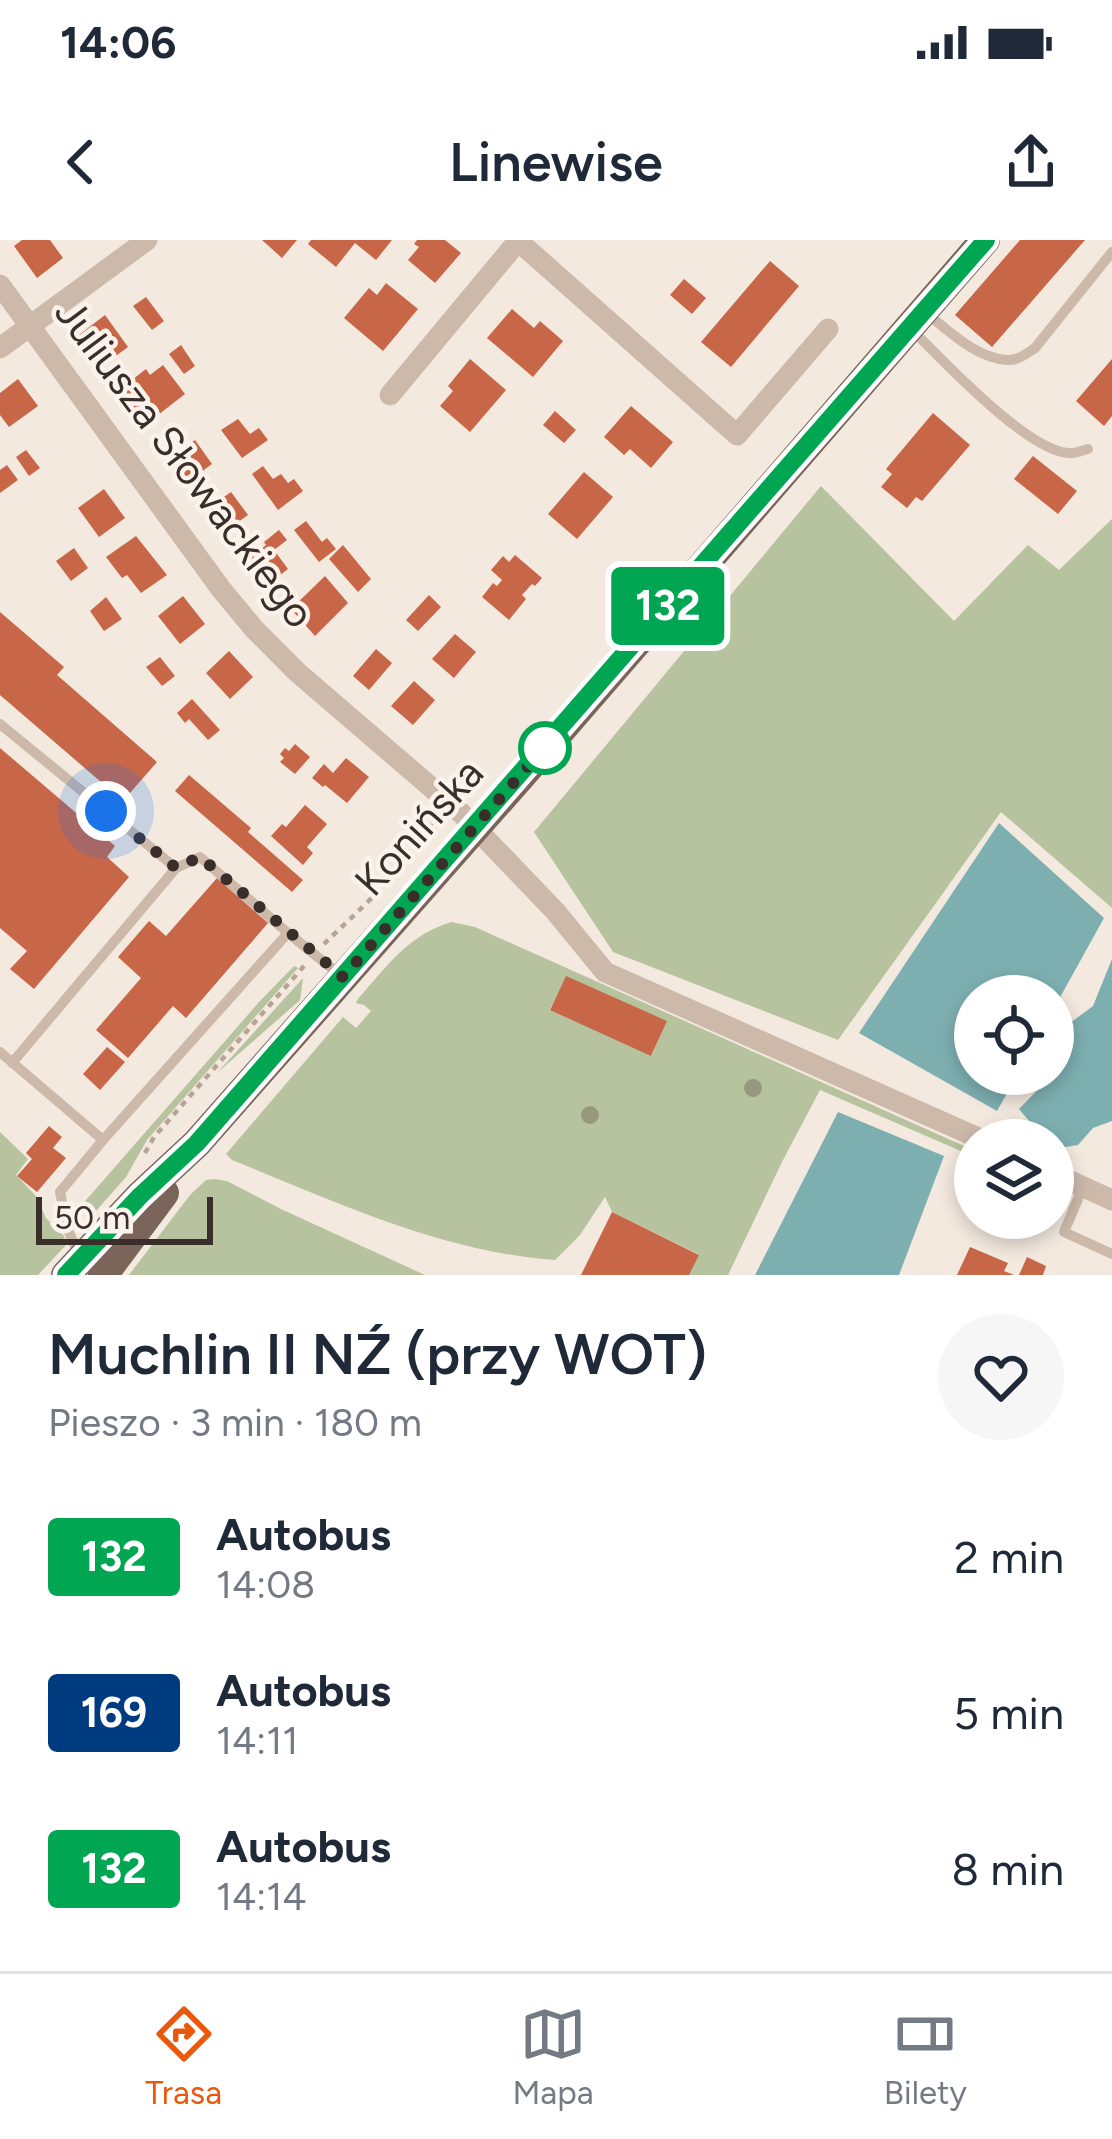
<!DOCTYPE html>
<html lang="pl">
<head>
<meta charset="utf-8">
<style>
	:root { --surface:#fff; --page:#f6f6f7; --text:#1f2937; --muted:#747a83; --line:#e0e1e3; --accent:#ea580c }
	body { margin:0; font-family:Figtree,sans-serif; background:var(--page); color:var(--text); height:100vh; display:flex; flex-direction:column; font-size:45px; white-space:nowrap }
	* { box-sizing:border-box; margin:0 }
	p { font-size:39px; color:var(--muted) }
	.icon { flex:none; width:66px; height:66px; fill:none; stroke:currentColor; stroke-width:2; stroke-linecap:round; stroke-linejoin:round }
	.map { position:relative; height:1035px; overflow:hidden }
	.sheet { display:flex; flex-direction:column; background:var(--surface); flex:1 }
	.sheet>* { flex:none }
	.badge { padding:0 24px; border-radius:9px; font-size:42px; line-height:78px }
	.controls { position:absolute; left:954px; top:735px; display:grid; gap:24px }
	.controls a { display:grid; place-items:center; width:120px; height:120px; border-radius:50%; background:var(--surface); box-shadow:0 6px 18px #0003; font-size:60px }
	.scale { position:absolute; left:36px; bottom:30px; width:177px; box-sizing:border-box; padding-left:12px; border:6px solid #392e2a; border-top:0; font-size:33px; line-height:42px; white-space:nowrap; color:#392e2a; -webkit-text-stroke:9px #fbf3eb; paint-order:stroke }
	.you { position:absolute; width:60px; height:60px; margin:-30px; border:9px solid #fff; border-radius:50%; background:#1a73e8; box-shadow:0 0 0 18px #1a73e833 }
	.map>.badge { position:absolute; translate:-50% -50%; box-shadow:0 0 0 6px #fff }
	.round { display:grid; place-items:center; flex:none; width:126px; height:126px; border-radius:63px; background:var(--page) }
	.head { display:flex; align-items:center; justify-content:space-between; height:204px; padding:0 48px }
	h1 { font-size:57px; font-weight:600; line-height:90px }
	ul { padding:0; list-style:none }
	li { display:flex; align-items:center; gap:36px; height:156px; padding:0 48px }
	li div { flex:1 }
	li b { display:block; font-size:45px }
	li em { font-style:normal }
	li .badge { min-width:132px; font-weight:700; text-align:center }
	.status { display:flex; justify-content:space-between; align-items:center; height:84px; padding:0 60px; background:var(--surface); direction:ltr }
	.status svg { height:33px; fill:currentColor }
	header { display:flex; justify-content:space-between; align-items:center; height:156px; padding:0 48px; background:var(--surface); font-size:54px; font-weight:600 }
	.dock { display:flex; justify-content:space-around; align-items:center; height:168px; border-top:3px solid var(--line); background:var(--surface); font-size:33px; color:var(--muted) }
	.dock a { display:grid; justify-items:center; gap:6px }
	.dock .on { color:var(--accent) }
	.map>svg:first-child { display:block }
	.green { fill:#b7c39e; fill-rule:evenodd }
	.water { fill:#7dafb1 }
	.building { fill:#c86648 }
	.lines { fill:none; stroke-linecap:round; stroke-linejoin:round }
	.path { stroke:#b8a394; stroke-width:4.5; stroke-dasharray:6 6; stroke-linecap:butt }
	.lane { stroke:#ccb9aa; stroke-width:10 }
	.street { stroke:#ccb9aa; stroke-width:21 }
	.primary { stroke:#7b655a; stroke-width:30 }
	.tree { fill:#96997d }
	.line-casing { stroke:#fff; stroke-width:27 }
	.line { stroke:#00a651; stroke-width:18 }
	.walk { stroke:#392e2a; stroke-width:12; stroke-dasharray:0 21.6 }
	.stop-dot { fill:#fff; stroke:#00a651; stroke-width:6 }
	.labels { text-anchor:middle; dominant-baseline:central; stroke-width:9; stroke-linejoin:round; paint-order:stroke }
	.street-label { font-size:42px; fill:#392e2a; stroke:#fbf3eb }
</style>
</head>
<body>
<div class="status"><b>14:06</b><svg viewBox="0 0 49 12"><path d="M0 12V9h3v3zM5 12V6h3v6zM10 12V3h3v9zM15 12V0h3v12zM26 1h20v11H26zM47 4h2v5h-2z"/></svg></div>
<header><svg class="icon" aria-label="back" viewBox="0 0 24 24"><path d="M15 5l-7 7 7 7"/></svg>Linewise<svg class="icon" aria-label="share" viewBox="0 0 24 24"><path d="M12 15V3M7 8l5-5 5 5M5 13v7h14v-7"/></svg></header>
<div class="map">
<svg width="1112" height="1035" viewBox="0 0 1112 1035">
	<rect width="100%" height="100%" fill="#f3e9df"/>
	<path class="green" d="M 821,246 L 954,381 L 1028,305 L 1059,330 L 1112,279 L 1112,668 L 1001,572 L 838,800 L 613,712 L 534,592 Z
		M 452,682 L 475,687 L 973,910 L 970,915 L 820,850 L 782,922 L 728,1035 L 689,1035 L 698,1014 L 612,972 L 605,957 L 580,995 L 555,1020 C 442,1012 336,962 232,920 L 226,914 L 343,777 L 356,788 L 371,771 L 364,765 L 356,763 L 358,759 C 386,727 409,694 452,682 ZM 566,737 L 666,781 L 652,815 L 550,769 Z
		M 294,726 L 298,728 L 147,900 L 126,937 L 88,980 L 80,967 L 260,761 Z
		M 303,738 L 300,760 L 217,833 Z
		M 0,892 L 28,919 L 16,935 L 36,956 L 46,978 L 64,996 L 66,1005 L 38,1035 L 0,1035 Z
		M 215,939 L 227,941 L 281,969 L 425,1035 L 129,1035 L 190,955 L 206,940 Z"/>
	<path class="water" d="M 999,583 L 1104,678 L 1053,770 L 1053,756 L 975,756 L 975,834 L 1018,834 L 997,871 L 859,793 Z
		M 1112,719 L 1112,881 L 1093,888 L 1078,905 L 1054,909 L 1053,900 L 1045,900 L 1019,869 L 1056,831 L 1066,786 L 1093,766 Z
		M 838,872 L 944,916 L 899,1035 L 755,1035 Z"/>
	<path class="building" d="M 22,0 L 50,0 L 63,18 L 37,38 L 14,6 Z
		M 262,0 L 297,0 L 282,18 Z
		M 311,0 L 392,0 L 376,20 L 355,3 L 336,27 L 308,4 Z
		M 417,0 L 445,0 L 461,13 L 435,43 L 408,20 L 419,7 L 414,4 Z
		M 1020,0 L 1085,0 L 992,107 L 955,75 Z
		M 770,21 L 799,46 L 731,127 L 701,102 Z
		M 684,39 L 706,58 L 692,74 L 670,55 Z
		M 386,43 L 418,69 L 383,111 L 344,78 L 369,48 L 377,55 Z
		M 146,57 L 164,81 L 152,90 L 133,66 Z
		M 512,69 L 534,88 L 540,81 L 563,101 L 533,137 L 487,98 Z
		M 105,75 L 128,107 L 102,126 L 79,95 Z
		M 181,105 L 195,126 L 184,134 L 169,114 Z
		M 470,119 L 506,150 L 470,192 L 440,166 L 453,151 L 448,146 Z
		M 1112,119 L 1112,176 L 1104,186 L 1076,161 Z
		M 163,125 L 185,154 L 158,175 L 155,170 L 141,180 L 119,150 L 146,129 L 150,135 Z
		M 18,139 L 38,166 L 9,187 L 0,175 L 0,153 Z
		M 631,166 L 673,202 L 651,228 L 630,209 L 624,215 L 604,197 Z
		M 555,171 L 576,190 L 564,203 L 543,185 Z
		M 933,173 L 970,205 L 922,261 L 916,257 L 907,268 L 881,247 L 892,234 L 886,229 Z
		M 238,179 L 250,194 L 259,188 L 268,200 L 242,218 L 221,190 Z
		M 195,200 L 212,224 L 189,241 L 171,217 Z
		M 26,210 L 40,228 L 29,236 L 16,217 Z
		M 1033,216 L 1077,251 L 1058,274 L 1014,239 Z
		M 7,225 L 18,240 L 0,253 L 0,230 Z
		M 263,226 L 273,239 L 281,234 L 288,243 L 294,239 L 303,251 L 278,270 L 252,234 Z
		M 584,232 L 613,257 L 577,299 L 548,274 Z
		M 104,249 L 125,278 L 99,297 L 78,268 Z
		M 231,252 L 248,275 L 224,292 L 208,268 Z
		M 306,281 L 322,302 L 327,298 L 336,309 L 319,322 L 294,290 Z
		M 279,290 L 287,300 L 274,310 L 288,329 L 266,346 L 246,321 L 266,305 L 264,302 Z
		M 136,296 L 167,335 L 141,353 L 127,335 L 122,338 L 106,317 Z
		M 343,305 L 371,339 L 358,352 L 329,319 Z
		M 74,308 L 88,328 L 71,341 L 56,321 Z
		M 515,315 L 542,338 L 535,346 L 532,344 L 522,355 L 526,359 L 509,380 L 482,357 L 493,343 L 497,346 L 502,340 L 491,330 L 503,316 L 509,322 Z
		M 325,336 L 348,363 L 315,396 L 291,369 Z
		M 429,355 L 441,367 L 418,391 L 406,380 Z
		M 183,356 L 205,384 L 180,404 L 158,376 Z
		M 106,357 L 122,379 L 104,391 L 90,371 Z
		M 0,372 L 64,427 L 57,435 L 157,522 L 123,561 L 0,455 Z
		M 455,394 L 476,412 L 454,438 L 432,419 Z
		M 376,409 L 392,423 L 369,450 L 353,436 Z
		M 229,411 L 253,437 L 230,459 L 206,433 Z
		M 160,417 L 175,436 L 162,446 L 146,427 Z
		M 414,441 L 435,460 L 413,485 L 391,466 Z
		M 192,459 L 220,490 L 208,500 L 189,479 L 185,483 L 177,473 Z
		M 295,504 L 310,517 L 295,534 L 280,522 L 284,518 L 280,514 L 285,508 L 289,511 Z
		M 0,508 L 115,606 L 107,617 L 129,637 L 34,749 L 10,729 L 27,711 L 0,688 Z
		M 346,518 L 369,537 L 347,563 L 325,545 L 323,547 L 312,538 L 324,524 L 333,533 Z
		M 189,535 L 251,588 L 248,592 L 303,640 L 292,652 L 175,551 Z
		M 305,565 L 327,584 L 307,607 L 313,613 L 303,625 L 271,596 L 282,584 L 286,587 Z
		M 217,638 L 268,683 L 186,778 L 173,766 L 128,818 L 96,790 L 141,738 L 118,717 L 149,681 L 166,696 Z
		M 566,736 L 667,781 L 651,816 L 550,770 Z
		M 107,807 L 125,822 L 100,850 L 83,834 Z
		M 49,886 L 62,897 L 53,908 L 66,918 L 37,952 L 17,936 L 32,919 L 26,913 Z
		M 612,972 L 699,1015 L 689,1035 L 581,1035 Z
		M 970,1007 L 1008,1023 L 1004,1031 L 1014,1035 L 957,1035 Z
		M 1027,1017 L 1046,1026 L 1043,1035 L 1019,1035 Z"/>
	<g class="lines">
		<path class="path" d="M 324,704 C 349,679 430,608 432,578
			M 145,913 L 154,897 L 304,726"/>
		<path class="lane" d="M 926,73 C 949,91 976,118 1007,120 C 1017,121 1026,114 1035,108 L 1112,12
			M 912,90 C 943,120 1028,212 1069,213 C 1075,214 1081,211 1088,209
			M 0,484 L 176,628 L 200,617 L 288,693
			M 0,812 L 103,900
			M 12,823 L 176,628
			M 1083,947 L 1064,992 L 1112,1014
			M 975,951 L 971,961 L 975,963
			M 1006,978 L 1022,986
			M 79,1015 L 68,990 L 60,952 L 103,900 L 288,693 L 340,735"/>
		<path class="street" d="M 517,0 L 737,195 L 828,89
			M 0,45 L 221,349 L 255,390 L 297,432 L 461,573 L 555,671 L 605,732 L 983,900
			M 0,108 L 147,0
			M 390,155 L 518,1
			M 1053,933 L 1112,960"/>
		<path class="primary" d="M 66,1035 L 140,956 L 197,903 L 521,536 L 985,0
			M 103,1035 L 164,953"/>
	</g>
	<g class="tree">
		<circle cx="753" cy="848" r="9"/>
		<circle cx="590" cy="875" r="9"/>
	</g>
	<g class="lines">
		<g class="line-casing">
			<path id="line" d="M 66,1035 L 140,956 L 197,903 L 986,0"/>
		</g>
		<use href="#line" class="line"/>
		<path class="walk" d="M 106,571 L 176,628 L 200,617 L 343,737 L 551,500 L 545,508"/>
	</g>
	<circle class="stop-dot" cx="545" cy="508" r="24"/>
	<g class="labels">
		<g class="street-label">
			<text transform="translate(185 223) rotate(53)">Juliusza Słowackiego</text>
			<text transform="translate(419 587) rotate(-48)">Konińska</text>
		</g>
	</g>
</svg>
<div class="controls">
<a><svg class="icon" aria-label="locate" viewBox="0 0 24 24"><circle cx="12" cy="12" r="6"/><path d="M12 2v4M12 18v4M2 12h4M18 12h4"/></svg></a>
<a><svg class="icon" aria-label="layers" viewBox="0 0 24 24"><path d="M12 4l9 5-9 5-9-5zM3 14l9 5 9-5"/></svg></a>
</div>
<div class="scale">50 m</div>
<div class="you" style="left:106px;top:571px"></div>
<b class="badge" style="left:668px;top:366px;background:#00a651;color:#fff">132</b>
</div>
<section class="sheet">
<div class="head"><div><h1>Muchlin II NŹ (przy WOT)</h1><p>Pieszo · 3 min · 180 m</p></div><a class="round"><svg class="icon" aria-label="heart" viewBox="0 0 24 24"><path d="M12 20l-8-8c-3-5 5-10 8-4 3-6 11-1 8 4z"/></svg></a></div>
<ul>
<li><span class="badge" style="background:#00a651;color:#fff">132</span><div><b>Autobus</b><p>14:08</p></div><em>2 min</em></li>
<li><span class="badge" style="background:#003b80;color:#fff">169</span><div><b>Autobus</b><p>14:11</p></div><em>5 min</em></li>
<li><span class="badge" style="background:#00a651;color:#fff">132</span><div><b>Autobus</b><p>14:14</p></div><em>8 min</em></li>
</ul>
</section>
<nav class="dock">
<a class="on"><svg class="icon" aria-label="directions" viewBox="0 0 24 24"><path d="M12 3l9 9-9 9-9-9zM9 14v-3h6M13 9l2 2-2 2"/></svg>Trasa</a>
<a><svg class="icon" aria-label="map" viewBox="0 0 24 24"><path d="M3 6l6-2 6 2 6-2v14l-6 2-6-2-6 2zM9 4v14M15 6v14"/></svg>Mapa</a>
<a><svg class="icon" aria-label="tickets" viewBox="0 0 24 24"><path d="M3 7h18v10H3zM15 7v10"/></svg>Bilety</a>
</nav>
</body>
</html>
